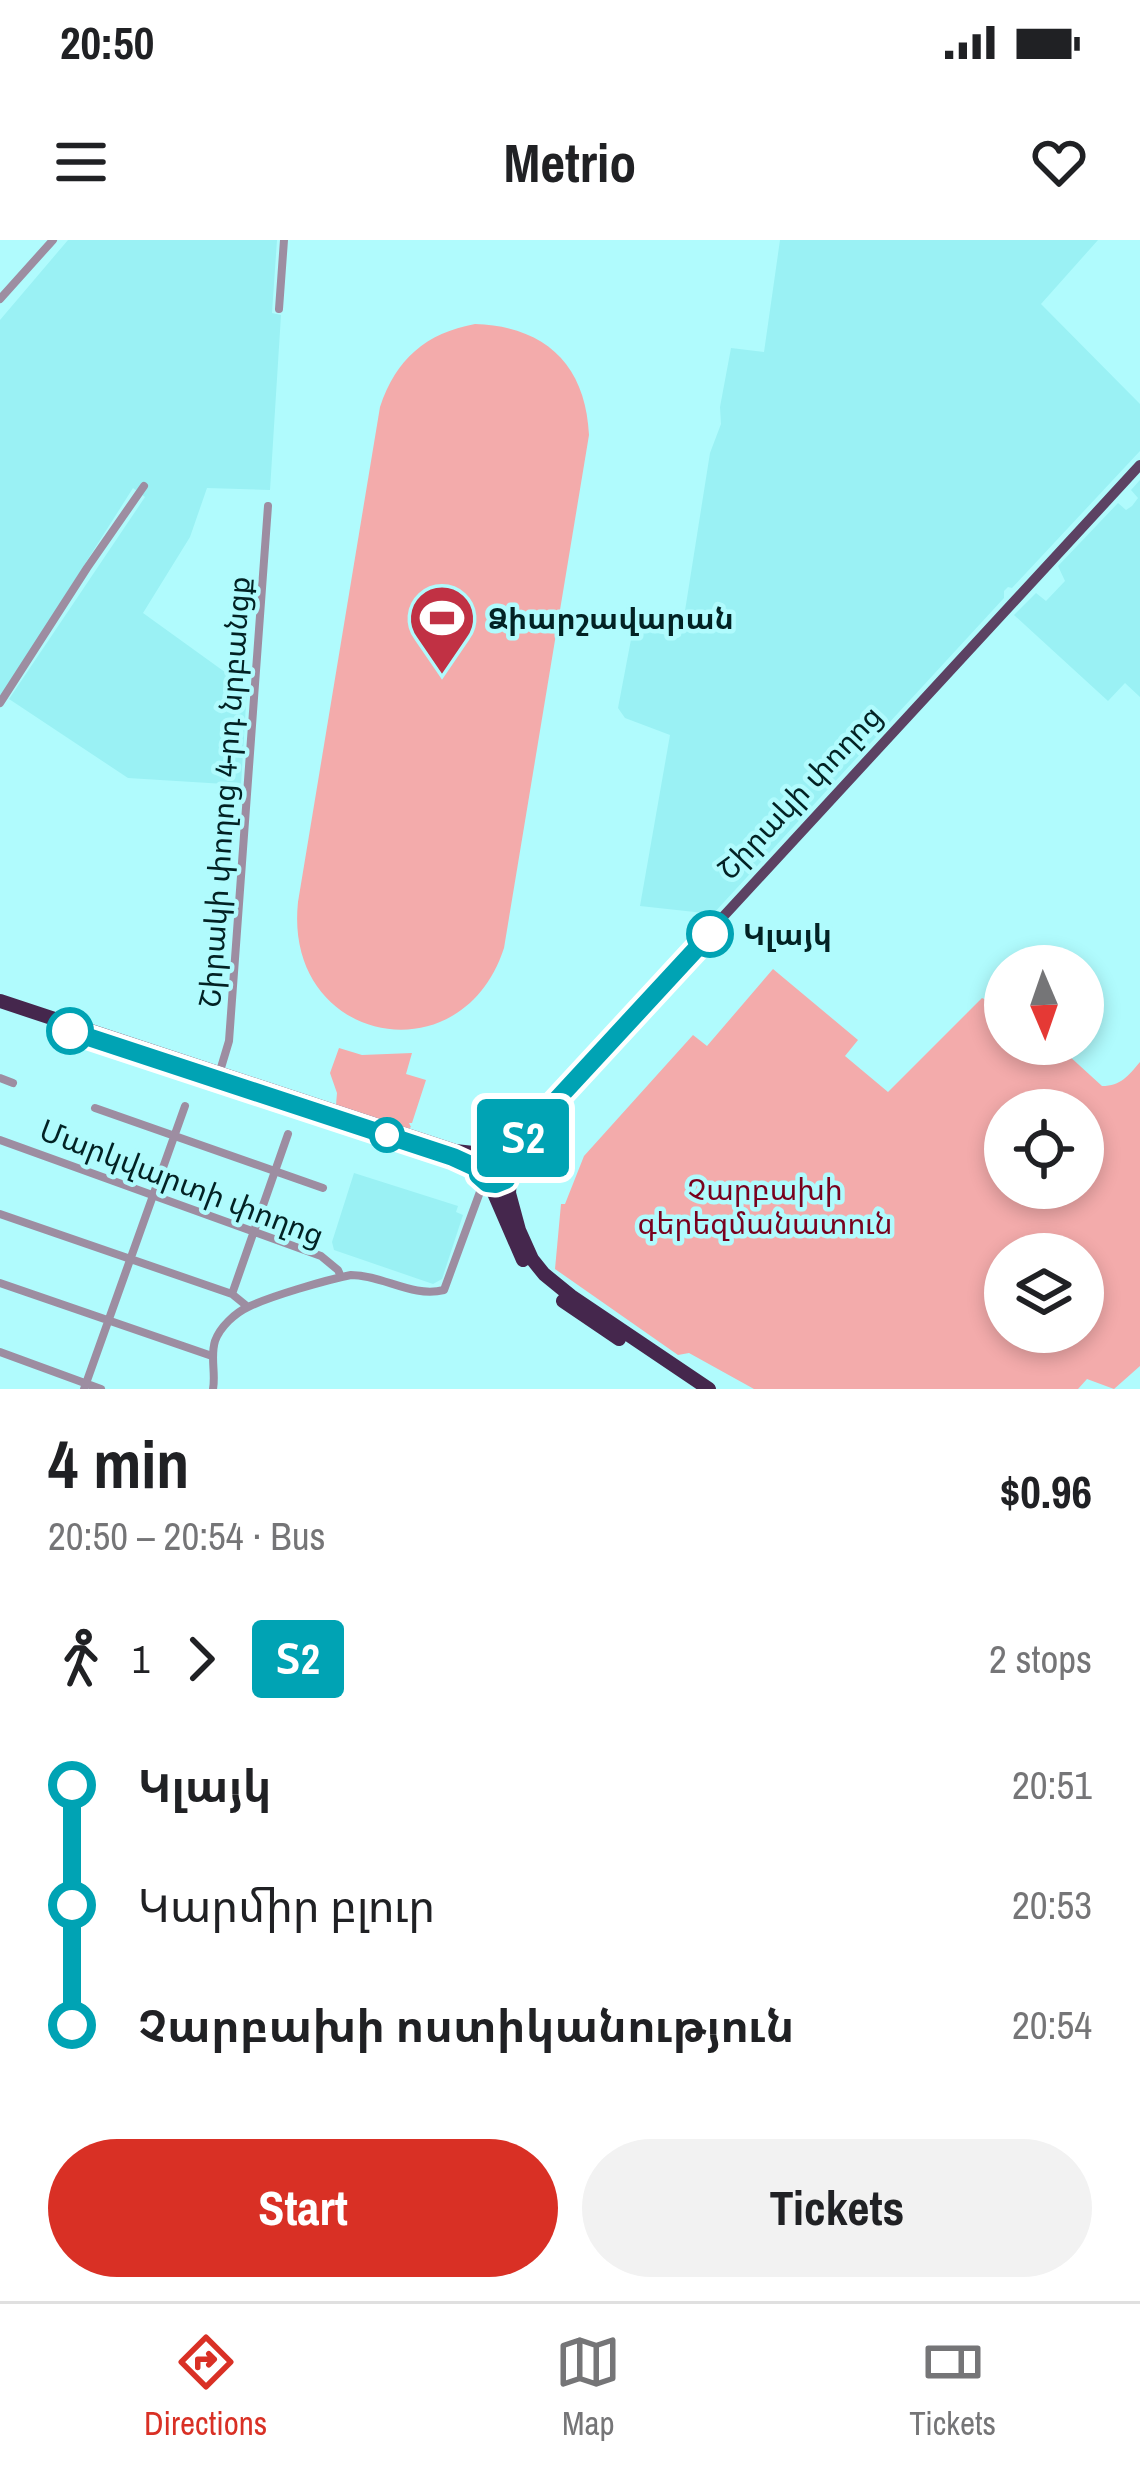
<!DOCTYPE html>
<html lang="en">
<head>
<meta charset="utf-8">
<style>
	:root { --surface:#fff; --page:#f2f2f2; --text:#202124; --muted:#757577; --line:#e0e0e0; --accent:#d93025 }
	body { margin:0; font-family:"Archivo Narrow","Noto Sans Armenian",sans-serif; background:var(--page); color:var(--text); height:100vh; display:flex; flex-direction:column; font-size:45px; white-space:nowrap }
	* { box-sizing:border-box; margin:0 }
	p { font-size:39px; color:var(--muted) }
	.icon { flex:none; width:66px; height:66px; fill:none; stroke:currentColor; stroke-width:2; stroke-linecap:round; stroke-linejoin:round }
	.map { position:relative; height:1149px; overflow:hidden }
	.side { display:flex; flex-direction:column; background:var(--surface); flex:1 }
	.side>* { flex:none }
	.badge { padding:0 24px; border-radius:9px; font-size:42px; line-height:78px }
	.needle { width:78px; rotate:178deg }
	.tools { position:absolute; left:984px; top:705px; display:grid; gap:24px }
	.tools a { display:grid; place-items:center; width:120px; height:120px; border-radius:50%; background:var(--surface); box-shadow:0 6px 18px #0003; font-size:60px }
	.map>.badge { position:absolute; translate:-50% -50%; box-shadow:0 0 0 6px #fff }
	.legs { display:flex; align-items:center; gap:18px; height:132px; padding:0 48px; font-size:39px }
	.legs p { margin-inline-start:auto }
	.overview { display:flex; align-items:center; justify-content:space-between; height:204px; padding:0 48px }
	h1 { font-size:66px; font-weight:800; line-height:90px }
	.primary-button { display:flex; gap:24px; margin-top:auto; padding:24px 48px }
	.primary-button a { flex:1; height:138px; border-radius:72px; background:var(--accent); color:#fff; font-size:48px; font-weight:800; line-height:138px; text-align:center }
	.primary-button a+a { background:var(--page); color:var(--text) }
	ul { padding:0 48px; list-style:none }
	li { display:flex; align-items:center; gap:42px; height:120px; font-size:45px }
	li i { display:grid; place-items:center; width:18px; height:100%; margin:0 15px; background:currentColor }
	li i::after { content:''; width:30px; height:30px; margin:-15px; border:9px solid; border-radius:50%; background:var(--surface) }
	li p { margin-inline-start:auto }
	li:first-child i { background:linear-gradient(#0000 50%,currentColor 0) }
	li:last-child i { background:linear-gradient(currentColor 50%,#0000 0) }
	.status { display:flex; justify-content:space-between; align-items:center; height:84px; padding:0 60px; background:var(--surface); direction:ltr }
	.status svg { height:33px; fill:currentColor }
	header { display:flex; justify-content:space-between; align-items:center; height:156px; padding:0 48px; background:var(--surface); font-size:54px; font-weight:800 }
	.menu { display:flex; justify-content:space-around; align-items:center; height:168px; border-top:3px solid var(--line); background:var(--surface); font-size:33px; color:var(--muted) }
	.menu a { display:grid; justify-items:center; gap:6px }
	.menu .active { color:var(--accent) }
	.map>svg:first-child { display:block }
	.built { fill:#9af1f4 }
	.green { fill:#f3abab; fill-rule:evenodd }
	.lines { fill:none; stroke-linecap:round; stroke-linejoin:round }
	.minor { stroke:#9d8da1; stroke-width:8 }
	.major { stroke:#5c4263; stroke-width:10 }
	.highway { stroke:#45274d; stroke-width:14 }
	.line-1-casing { stroke:#fff; stroke-width:27 }
	.line-1 { stroke:#00a3b4; stroke-width:18 }
	.stop-1-dot { fill:#fff; stroke:#00a3b4; stroke-width:6 }
	.labels { text-anchor:middle; dominant-baseline:central; stroke-width:9; stroke-linejoin:round; paint-order:stroke }
	.poi-label { font-size:30px; font-weight:bold; fill:#022224; stroke:#b0fbfd; text-anchor:start }
	.street-label { font-size:30px; fill:#022224; stroke:#b0fbfd }
	.stop-label { font-size:30px; font-weight:bold; fill:#022224; stroke:#b0fbfd; text-anchor:start }
	.park-label { font-size:30px; fill:#79021e; stroke:#b0fbfd }
</style>
</head>
<body>
<div class="status"><b>20:50</b><svg viewBox="0 0 49 12"><path d="M0 12V9h3v3zM5 12V6h3v6zM10 12V3h3v9zM15 12V0h3v12zM26 1h20v11H26zM47 4h2v5h-2z"/></svg></div>
<header><svg class="icon" aria-label="menu" viewBox="0 0 24 24"><path d="M4 6h16M4 12h16M4 18h16"/></svg>Metrio<svg class="icon" aria-label="heart" viewBox="0 0 24 24"><path d="M12 20l-8-8c-3-5 5-10 8-4 3-6 11-1 8 4z"/></svg></header>
<div class="map">
<svg width="1140" height="1149" viewBox="0 0 1140 1149">
	<rect width="100%" height="100%" fill="#b0fbfd"/>
	<path class="built" d="M 68,0 L 277,0 L 272,73 L 281,75 L 270,250 L 207,248 L 190,297 L 143,373 L 247,448 L 241,545 L 128,538 L 9,459 L 145,257 L 133,248 L 0,458 L 0,80 Z
		M 780,0 L 1098,0 L 1041,64 L 1140,164 L 1140,211 L 1012,348 L 1008,347 L 1004,351 L 1004,358 L 713,674 L 640,666 L 670,495 L 625,478 L 618,468 L 633,389 L 635,387 L 678,398 L 681,396 L 710,213 L 721,184 L 720,167 L 731,108 L 764,112 Z
		M 1140,240 L 1140,457 L 1125,443 L 1108,461 L 1014,375 L 1036,353 L 1046,361 L 1065,341 L 1058,326 L 1118,263 L 1126,270 L 1132,266 L 1138,258 L 1131,250 Z
		M 354,933 L 458,966 L 456,972 L 463,975 L 442,1039 L 433,1044 L 334,1010 L 332,1002 Z"/>
	<path class="green" d="M 475,84 C 545,86 586,125 589,195 L 504,708 C 461,840 283,803 298,662 L 380,167 C 396,119 426,93 475,84 Z
		M 773,729 L 858,800 L 845,816 L 888,852 L 982,758 L 1005,769 L 1005,804 L 1056,804 L 1102,846 C 1121,846 1128,836 1140,822 L 1140,1126 L 1114,1149 L 1087,1139 L 1078,1149 L 754,1149 L 689,1113 L 678,1115 L 555,1029 L 561,964 L 565,964 L 584,916 L 693,795 L 707,806 ZM 1005,870 L 1083,870 L 1083,948 L 1005,948 ZM 1005,1014 L 1083,1014 L 1083,1092 L 1005,1092 Z
		M 339,808 L 362,815 L 412,813 L 406,834 L 426,840 L 412,883 L 409,883 L 411,887 L 408,889 L 336,865 L 337,853 L 330,833 Z"/>
	<g class="lines">
		<path class="minor" d="M 0,59 L 53,0
			M 279,69 L 284,0
			M 0,463 L 87,328 L 144,246
			M 220,831 L 229,801 L 268,266
			M 0,838 L 13,843
			M 95,868 L 323,948
			M 0,900 L 321,1016 L 338,1030 L 341,1037
			M 0,974 L 232,1054 L 248,1067
			M 0,1043 L 212,1116
			M 232,1054 L 288,894
			M 0,1112 L 101,1149
			M 84,1149 L 185,866
			M 213,1149 C 216,1133 210,1117 215,1101 C 220,1087 235,1073 248,1067 C 271,1056 326,1040 351,1035 C 383,1035 412,1058 444,1050 L 484,941"/>
		<path class="major" d="M 493,910 L 523,891 L 601,809 L 1140,225
			M 511,925 L 527,892"/>
		<path class="highway" d="M 0,761 L 455,911 L 483,914 L 493,910 L 504,913 L 511,925 L 509,953 L 519,990 L 532,1019 L 544,1034 L 571,1056 L 709,1149
			M 445,914 L 477,928 L 481,938 L 490,944 L 523,1020
			M 563,1061 L 619,1099"/>
	</g>
	<g class="lines">
		<g class="line-1-casing">
			<path id="line-1" d="M 70,791 L 453,917 L 477,928 L 478,935 L 487,943 L 496,944 L 506,940 L 526,893 L 710,694"/>
		</g>
		<use href="#line-1" class="line-1"/>
	</g>
	<defs>
		<g id="stadium-pin" transform="scale(3.45)"><path d="M0 17L-7.5 6A9.5 9.5 0 1 1 7.5 6Z" fill="#c13144" stroke="#b0fbfd"/><path d="M0-5a6.5 5 0 1 0 0 10a6.5 5 0 1 0 0-10ZM-3.5-1.8h7v3.6h-7Z" fill="#fff"/></g>
	</defs>
	<g fill-rule="evenodd">
		<use href="#stadium-pin" x="442" y="378"/>
	</g>
	<g class="stop-1-dot">
		<circle cx="710" cy="694" r="21"/>
		<circle cx="70" cy="791" r="21"/>
		<circle cx="387" cy="895" r="15"/>
	</g>
	<g class="labels">
		<g class="poi-label">
			<text x="488" y="378">Ձիարշավարան</text>
		</g>
		<g class="street-label">
			<text transform="translate(224 552) rotate(-86)">Շիրակի փողոց 4-րդ նրբանցք</text>
			<text transform="translate(799 552) rotate(-47)">Շիրակի փողոց</text>
			<text transform="translate(182 942) rotate(21)">Մարկվարտի փողոց</text>
		</g>
		<g class="stop-label">
			<text x="743" y="694">Կլայկ</text>
		</g>
		<g class="park-label">
			<text x="765" y="949">Չարբախի<tspan x="765" dy="34">գերեզմանատուն</tspan></text>
		</g>
	</g>
</svg>
<div class="tools">
<a><svg class="needle" viewBox="-14 -14 28 28"><path d="M0-13l5 13h-10z" fill="#e53935"/><path d="M0 13l5-13h-10z" fill="#757577"/></svg></a>
<a><svg class="icon" aria-label="locate" viewBox="0 0 24 24"><circle cx="12" cy="12" r="6"/><path d="M12 2v4M12 18v4M2 12h4M18 12h4"/></svg></a>
<a><svg class="icon" aria-label="layers" viewBox="0 0 24 24"><path d="M12 4l9 5-9 5-9-5zM3 14l9 5 9-5"/></svg></a>
</div>
<b class="badge" style="left:523px;top:898px;background:#00a3b4;color:#fff">Տ2</b>
</div>
<section class="side">
<div class="overview"><div><h1>4 min</h1><p>20:50 – 20:54 · Bus</p></div><b>$0.96</b></div>
<div class="legs"><svg class="icon" aria-label="walk" viewBox="0 0 24 24"><circle cx="13" cy="4" r="2"/><path d="M13 8l-2 6 4 7M11 14l-3 7M7 12l3-4h3l4 4"/></svg>1<svg class="icon" aria-label="forward" viewBox="0 0 24 24"><path d="M9 5l7 7-7 7"/></svg><b class="badge" style="background:#00a3b4;color:#fff">Տ2</b><p>2 stops</p></div>
<ul>
<li><i style="color:#00a3b4"></i><b>Կլայկ</b><p>20:51</p></li>
<li><i style="color:#00a3b4"></i><span>Կարմիր բլուր</span><p>20:53</p></li>
<li><i style="color:#00a3b4"></i><b>Չարբախի ոստիկանություն</b><p>20:54</p></li>
</ul>
<div class="primary-button"><a>Start</a><a>Tickets</a></div>
</section>
<nav class="menu">
<a class="active"><svg class="icon" aria-label="directions" viewBox="0 0 24 24"><path d="M12 3l9 9-9 9-9-9zM9 14v-3h6M13 9l2 2-2 2"/></svg>Directions</a>
<a><svg class="icon" aria-label="map" viewBox="0 0 24 24"><path d="M3 6l6-2 6 2 6-2v14l-6 2-6-2-6 2zM9 4v14M15 6v14"/></svg>Map</a>
<a><svg class="icon" aria-label="tickets" viewBox="0 0 24 24"><path d="M3 7h18v10H3zM15 7v10"/></svg>Tickets</a>
</nav>
</body>
</html>
